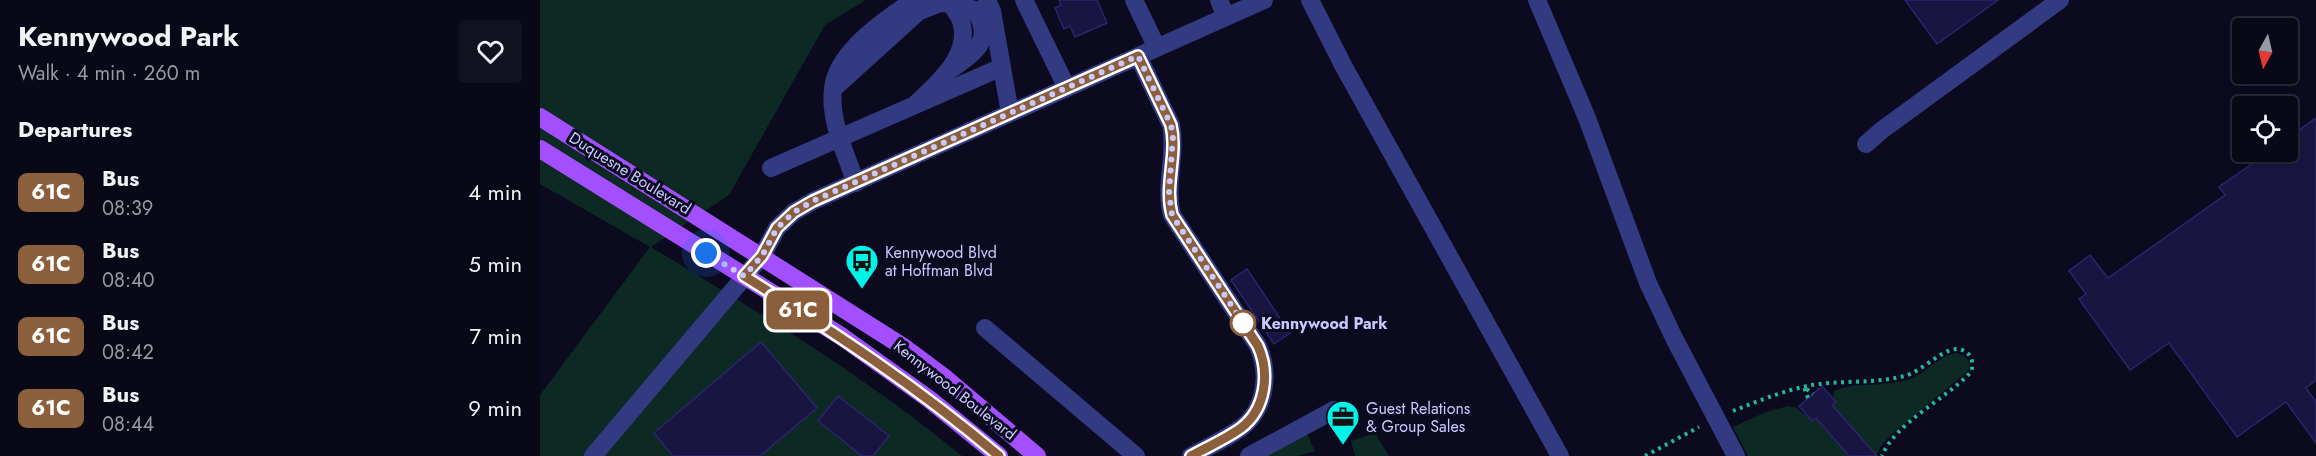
<!DOCTYPE html>
<html lang="en">
<head>
<meta charset="utf-8">
<style>
	:root { --surface:#080817; --page:#111120; --text:#f1f3f6; --muted:#989aa1; --line:#292936 }
	body { margin:0; font-family:Jost,sans-serif; background:var(--page); color:var(--text); height:100vh; display:flex; flex-direction:column; font-size:22px; white-space:nowrap }
	* { box-sizing:border-box; margin:0 }
	p { font-size:20px; color:var(--muted) }
	.icon { flex:none; width:33px; height:33px; fill:none; stroke:currentColor; stroke-width:2; stroke-linecap:round; stroke-linejoin:round }
	.map { position:relative; flex:1; overflow:hidden }
	.side { display:flex; flex-direction:column; background:var(--surface); width:540px }
	.side>* { flex:none }
	.badge { padding:0 12px; border-radius:9px; font-size:21px; line-height:39px }
	.needle { width:39px; rotate:188deg }
	.fabs { position:absolute; left:1692px; top:18px; display:grid; gap:12px }
	.fabs a { display:grid; place-items:center; width:66px; height:66px; border-radius:6px; background:var(--surface); box-shadow:0 3px 9px #0003,0 0 0 2px var(--line); font-size:30px }
	.you { position:absolute; width:30px; height:30px; margin:-15px; border:4px solid #fff; border-radius:50%; background:#1a73e8; box-shadow:0 0 0 9px #1a73e833 }
	.map>.badge { position:absolute; translate:-50% -50%; box-shadow:0 0 0 3px #fff }
	h2 { padding:0 18px; font-size:22px; line-height:54px }
	.round { display:grid; place-items:center; flex:none; width:63px; height:63px; border-radius:6px; background:var(--page) }
	.overview { display:flex; align-items:center; justify-content:space-between; height:102px; padding:0 18px }
	h1 { font-size:28px; font-weight:700; line-height:45px }
	ul { padding:0; list-style:none }
	li { display:flex; align-items:center; gap:18px; height:72px; padding:0 18px }
	li div { flex:1 }
	li b { display:block; font-size:22px }
	li em { font-style:normal }
	li .badge { min-width:66px; font-weight:700; text-align:center }
	main { display:flex; flex:1; min-height:0 }
	.map>svg:first-child { display:block }
	.green { fill:#0d2924 }
	.building { fill:#181541; stroke:#29256f; stroke-width:1.5 }
	.lines { fill:none; stroke-linecap:round; stroke-linejoin:round }
	.path { stroke:#24b798; stroke-width:4; stroke-dasharray:3 4.5; stroke-linecap:butt }
	.minor { stroke:#323a81; stroke-width:18 }
	.major { stroke:#a34fff; stroke-width:18 }
	.line-casing { stroke:#fff; stroke-width:14 }
	.line { stroke:#8b5e3c; stroke-width:9 }
	.walk { stroke:#c8caff; stroke-width:6; stroke-dasharray:0 10.8 }
	.stop-dot { fill:#fff; stroke:#8b5e3c; stroke-width:3 }
	.labels { text-anchor:middle; dominant-baseline:central; stroke-width:6; stroke-linejoin:round; paint-order:stroke }
	.street-label { font-size:16px; fill:#c8caff; stroke:#0b0a1f }
	.poi-label { font-size:16px; fill:#c8caff; stroke:#0b0a1f; text-anchor:start }
	.stop-label { font-size:16px; font-weight:bold; fill:#c8caff; stroke:#0b0a1f; text-anchor:start }
</style>
</head>
<body>
<main>
<section class="side">
<div class="overview"><div><h1>Kennywood Park</h1><p>Walk · 4 min · 260 m</p></div><a class="round"><svg class="icon" aria-label="heart" viewBox="0 0 24 24"><path d="M12 20l-8-8c-3-5 5-10 8-4 3-6 11-1 8 4z"/></svg></a></div>
<h2>Departures</h2>
<ul>
<li><span class="badge" style="background:#8b5e3c;color:#fff">61C</span><div><b>Bus</b><p>08:39</p></div><em>4 min</em></li>
<li><span class="badge" style="background:#8b5e3c;color:#fff">61C</span><div><b>Bus</b><p>08:40</p></div><em>5 min</em></li>
<li><span class="badge" style="background:#8b5e3c;color:#fff">61C</span><div><b>Bus</b><p>08:42</p></div><em>7 min</em></li>
<li><span class="badge" style="background:#8b5e3c;color:#fff">61C</span><div><b>Bus</b><p>08:44</p></div><em>9 min</em></li>
</ul>
</section>
<div class="map">
<svg width="1776" height="456" viewBox="0 0 1776 456">
	<rect width="100%" height="100%" fill="#0b0a1f"/>
	<path class="green" d="M 0,0 L 326,0 L 285,25 L 189,195 L 111,247 C 218,312 325,376 422,456 L 0,456 L 0,395 L 110,247 L 0,184 Z
		M 1416,353 C 1424,355 1429,358 1430,367 L 1426,373 L 1354,432 L 1342,444 L 1336,456 L 1292,405 L 1294,391 L 1299,389 C 1322,382 1347,387 1370,379 C 1386,374 1399,355 1416,353 Z
		M 1248,406 L 1257,408 L 1272,421 L 1276,418 L 1309,456 L 1208,456 L 1193,427 L 1226,412 Z
		M 835,433 L 849,456 L 815,456 L 811,441 Z
		M 767,434 L 775,451 L 757,456 L 724,456 Z"/>
	<path class="building" d="M 519,0 L 557,0 L 567,23 L 535,37 L 530,26 L 524,29 L 515,8 L 521,5 Z
		M 1365,0 L 1458,0 L 1397,44 Z
		M 1776,118 L 1776,380 L 1766,388 L 1776,402 L 1776,443 L 1746,402 L 1697,437 L 1629,343 L 1590,370 L 1539,299 L 1546,294 L 1529,271 L 1550,255 L 1568,278 L 1685,195 L 1679,187 L 1729,152 L 1748,152 L 1748,138 Z
		M 707,269 L 750,333 L 734,344 L 691,280 Z
		M 221,342 L 277,408 L 220,456 L 133,456 L 114,433 Z
		M 1282,386 L 1296,402 L 1292,405 L 1337,456 L 1309,456 L 1276,418 L 1272,421 L 1259,406 Z
		M 298,396 L 349,436 L 333,456 L 322,456 L 278,421 Z"/>
	<g class="lines">
		<path class="path" d="M 1268,398 L 1264,387 L 1273,394
			M 1193,411 C 1218,401 1245,390 1272,385 C 1302,380 1334,384 1364,376 C 1382,372 1401,349 1417,349 C 1430,350 1435,361 1431,372 C 1406,399 1355,423 1342,456
			M 1105,456 L 1159,427"/>
		<path class="minor" d="M 447,0 L 452,11 L 470,113
			M 484,0 L 527,88
			M 594,0 L 617,48
			M 679,0 L 686,17
			M 770,0 L 804,67 L 1020,456
			M 997,0 L 1047,118 L 1108,283 L 1134,338 L 1196,456
			M 598,56 L 631,125 C 637,155 624,185 632,215 L 718,346 C 730,373 726,409 701,428 C 686,439 667,447 651,456
			M 410,70 C 434,53 455,41 435,10 L 411,4
			M 293,89 L 378,12 L 400,3 L 411,4 C 414,9 419,15 421,21 C 432,56 396,84 375,105
			M 1326,144 L 1342,130 L 1520,0
			M 231,168 L 462,67
			M 316,183 C 306,154 289,120 293,89 C 296,52 346,19 374,0
			M 445,328 L 596,456
			M 53,456 L 222,256 L 237,228 L 254,212 L 273,201 L 724,0
			M 709,456 L 794,410"/>
		<path class="major" d="M 0,117 L 362,346 L 405,378 L 497,456
			M 0,149 L 301,336 L 389,399 L 459,456"/>
	</g>
	<g class="lines">
		<g class="line-casing">
			<path id="line" d="M 459,456 C 379,388 293,331 204,276 L 222,256 L 237,228 L 254,212 L 273,201 L 598,56 L 631,125 C 638,155 624,185 632,215 L 718,346 C 730,373 726,409 701,428 C 686,439 667,447 651,456"/>
		</g>
		<use href="#line" class="line"/>
		<path class="walk" d="M 166,253 L 204,276 L 222,256 L 237,228 L 254,212 L 273,201 L 598,56 L 631,125 L 633,136 L 629,192 L 632,215 L 703,323"/>
	</g>
	<defs>
		<g id="bus-pin" transform="scale(1.725)"><path d="M0 17L-7.5 6A9.5 9.5 0 1 1 7.5 6Z" fill="#00f3e7" stroke="#0b0a1f"/><path d="M-5-6H5V4H4V6H2V4H-2V6H-4V4H-5ZM-3.5-4V0h7V-4ZM-3.5 1.2v1.5H-2V1.2ZM2 1.2v1.5H3.5V1.2Z" fill="#111"/></g>
		<g id="office-pin" transform="scale(1.725)"><path d="M0 17L-7.5 6A9.5 9.5 0 1 1 7.5 6Z" fill="#00f3e7" stroke="#0b0a1f"/><path d="M-6-3h4V-5.5h4V-3h4V5H-6ZM-1-4.5V-3h2v-1.5ZM-6 0V1H6V0Z" fill="#111"/></g>
	</defs>
	<g fill-rule="evenodd">
		<use href="#bus-pin" x="322" y="261"/>
		<use href="#office-pin" x="803" y="417"/>
	</g>
	<circle class="stop-dot" cx="703" cy="323" r="12"/>
	<g class="labels">
		<g class="street-label">
			<text transform="translate(90 173) rotate(32)">Duquesne Boulevard</text>
			<text transform="translate(415 390) rotate(38)">Kennywood Boulevard</text>
		</g>
		<g class="poi-label">
			<text x="345" y="252">Kennywood Blvd<tspan x="345" dy="18">at Hoffman Blvd</tspan></text>
			<text x="826" y="408">Guest Relations<tspan x="826" dy="18">&amp; Group Sales</tspan></text>
		</g>
		<g class="stop-label">
			<text x="721" y="323">Kennywood Park</text>
		</g>
	</g>
</svg>
<div class="fabs">
<a><svg class="needle" viewBox="-14 -14 28 28"><path d="M0-13l5 13h-10z" fill="#e53935"/><path d="M0 13l5-13h-10z" fill="#989aa1"/></svg></a>
<a><svg class="icon" aria-label="locate" viewBox="0 0 24 24"><circle cx="12" cy="12" r="6"/><path d="M12 2v4M12 18v4M2 12h4M18 12h4"/></svg></a>
</div>
<div class="you" style="left:166px;top:253px"></div>
<b class="badge" style="left:258px;top:310px;background:#8b5e3c;color:#fff">61C</b>
</div>
</main>
</body>
</html>
